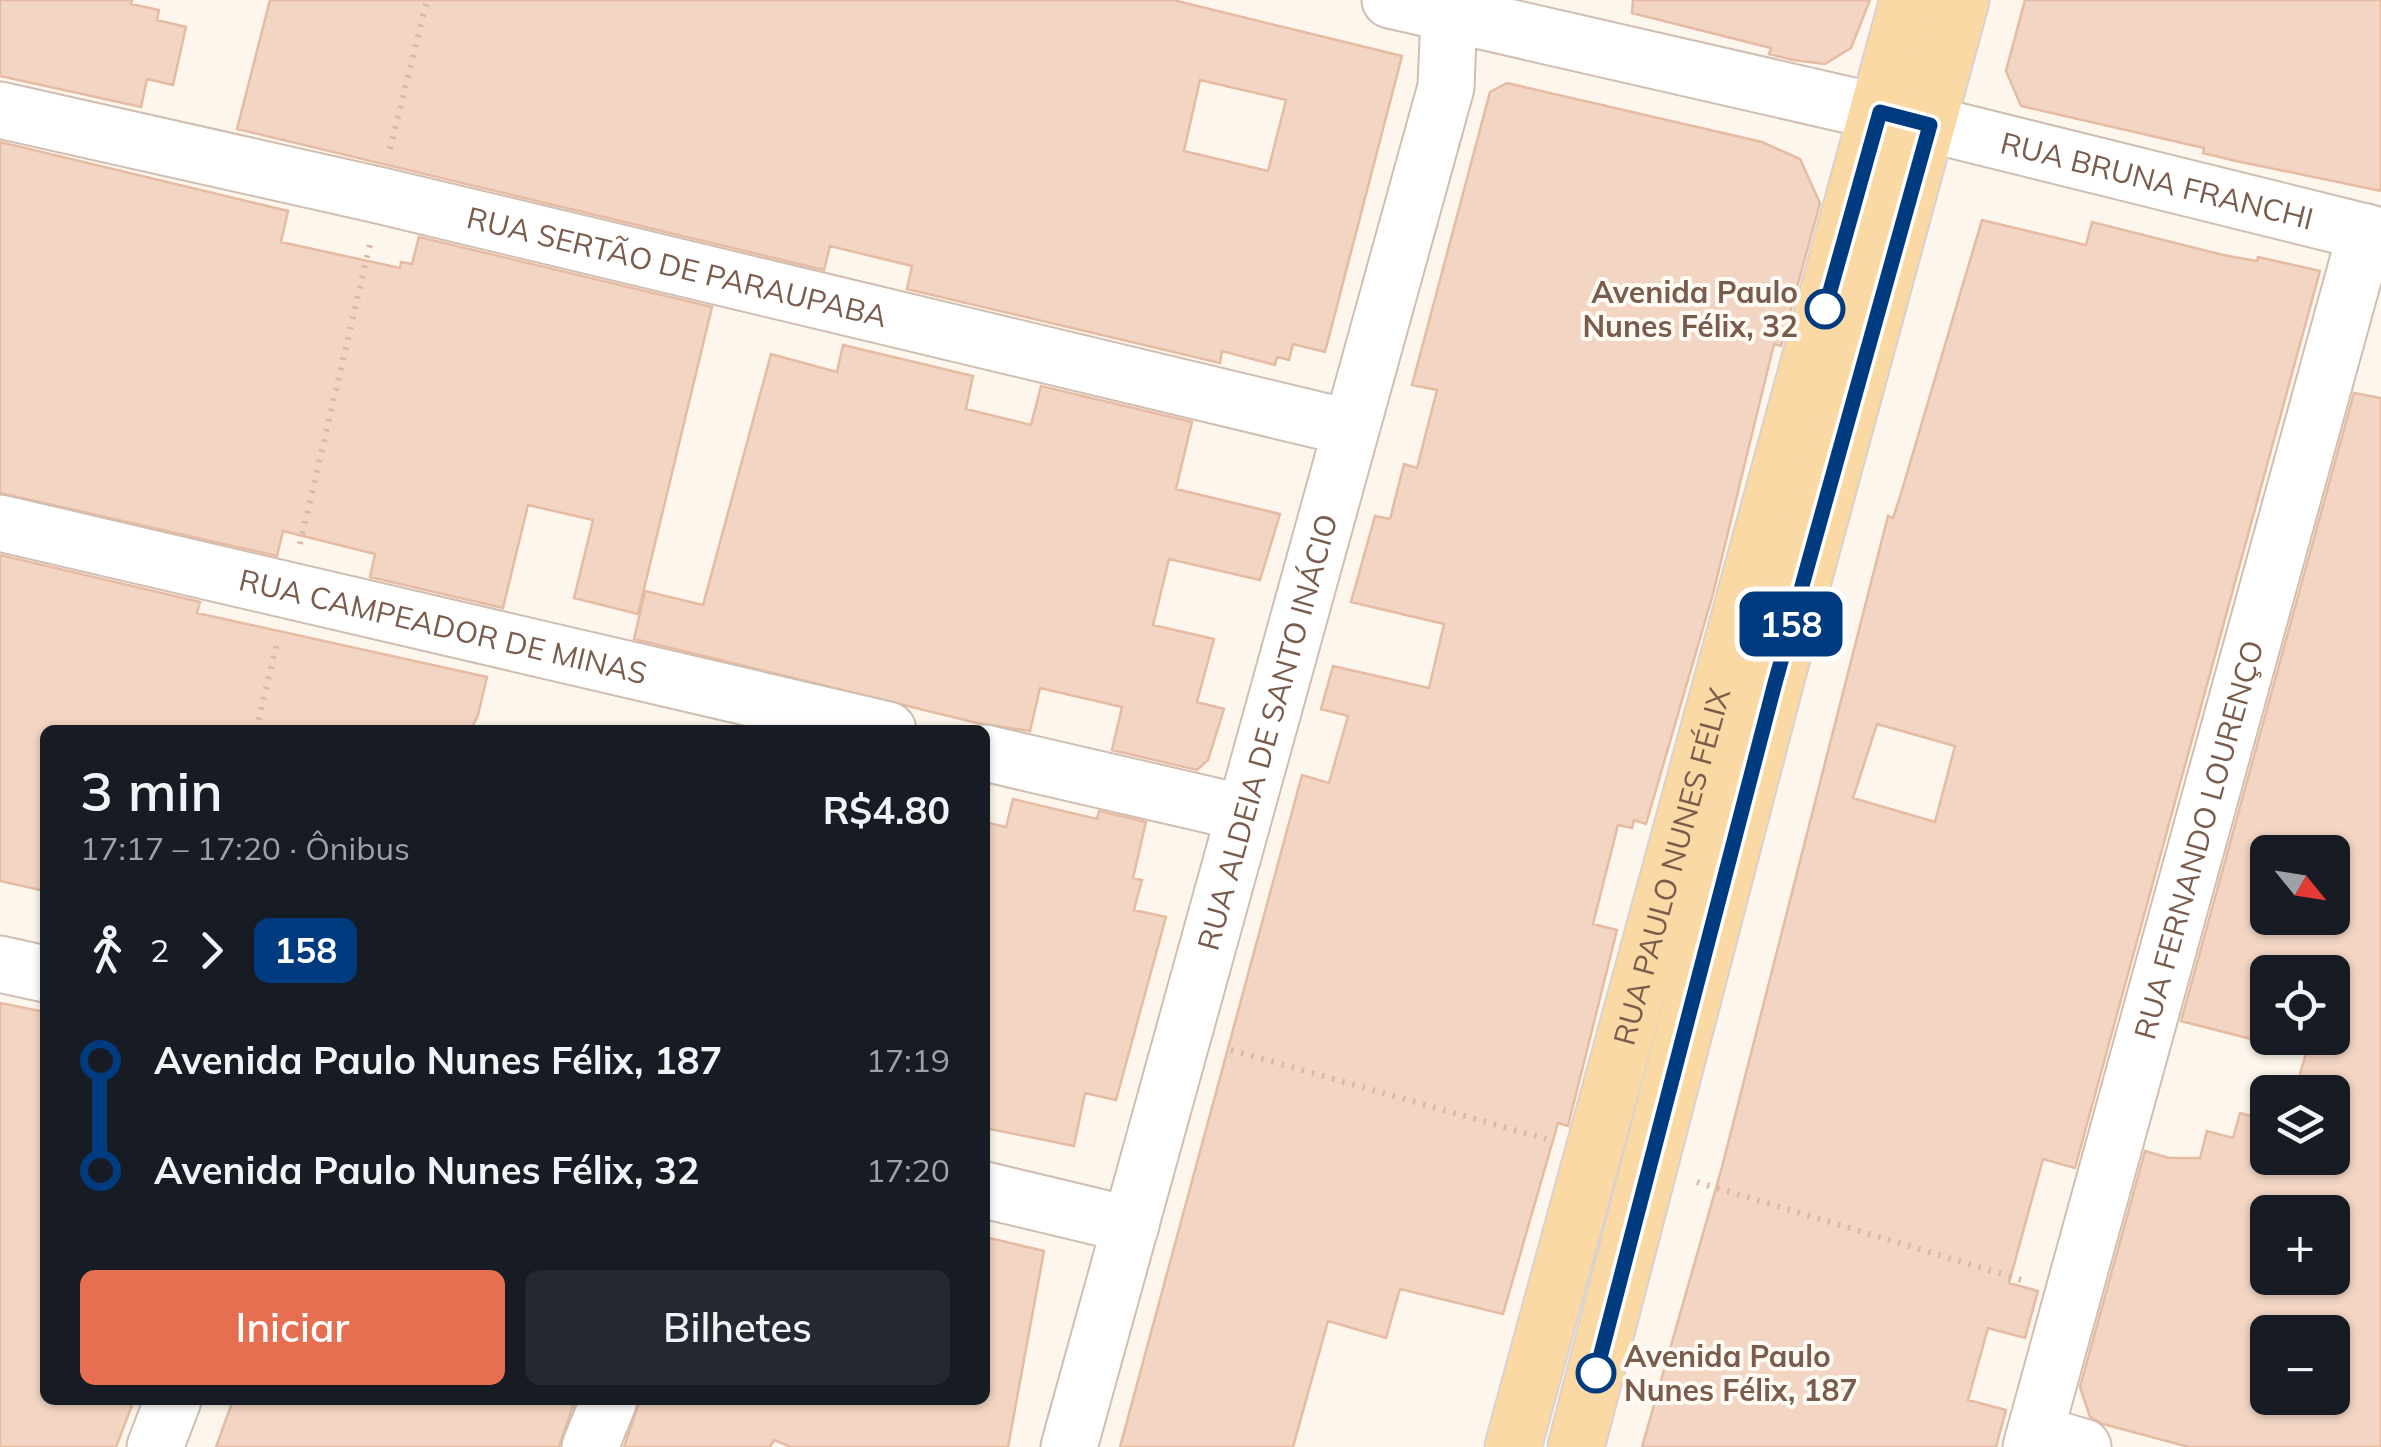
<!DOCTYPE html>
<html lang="pt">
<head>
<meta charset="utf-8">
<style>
	:root { --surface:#171b24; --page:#242831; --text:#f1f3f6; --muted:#9ea1a6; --accent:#e76f51 }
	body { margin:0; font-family:Mulish,sans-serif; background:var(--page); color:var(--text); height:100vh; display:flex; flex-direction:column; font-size:38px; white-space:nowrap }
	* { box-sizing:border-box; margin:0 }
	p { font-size:32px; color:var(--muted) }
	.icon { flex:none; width:55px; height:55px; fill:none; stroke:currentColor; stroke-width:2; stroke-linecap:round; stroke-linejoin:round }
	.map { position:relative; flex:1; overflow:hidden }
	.side { position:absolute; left:40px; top:725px; width:950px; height:680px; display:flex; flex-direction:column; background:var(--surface); border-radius:15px; box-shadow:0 2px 8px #0004 }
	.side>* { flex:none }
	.badge { padding:0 20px; border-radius:15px; font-size:35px; line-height:65px }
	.needle { width:65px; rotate:120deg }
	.fabs { position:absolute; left:2250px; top:835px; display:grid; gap:20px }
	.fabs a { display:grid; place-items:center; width:100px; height:100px; border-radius:15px; background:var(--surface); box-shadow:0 2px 8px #0004; font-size:50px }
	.map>.badge { position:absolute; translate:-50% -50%; box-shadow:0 0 0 5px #fff }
	.legs { display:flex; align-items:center; gap:15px; height:110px; padding:0 40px; font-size:32px }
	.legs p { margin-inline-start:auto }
	.overview { display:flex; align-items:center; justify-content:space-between; height:170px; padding:0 40px }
	h1 { font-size:55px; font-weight:600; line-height:75px }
	.primary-button { display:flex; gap:20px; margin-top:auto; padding:20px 40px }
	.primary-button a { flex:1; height:115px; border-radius:15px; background:var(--accent); color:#fff; font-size:40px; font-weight:600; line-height:115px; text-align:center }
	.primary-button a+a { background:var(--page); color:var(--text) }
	ul { padding:0 40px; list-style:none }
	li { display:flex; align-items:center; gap:35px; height:110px; font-size:38px }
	li i { display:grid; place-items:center; width:15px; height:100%; margin:0 12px; background:currentColor }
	li i::after { content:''; width:25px; height:25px; margin:-12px; border:8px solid; border-radius:50%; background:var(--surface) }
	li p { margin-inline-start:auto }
	li:first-child i { background:linear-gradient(#0000 50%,currentColor 0) }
	li:last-child i { background:linear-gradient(currentColor 50%,#0000 0) }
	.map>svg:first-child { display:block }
	.building { fill:#f3d5c3; stroke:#e6bba3; stroke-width:2.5; fill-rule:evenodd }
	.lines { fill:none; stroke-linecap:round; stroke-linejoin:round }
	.minor-casing { stroke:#d1beb0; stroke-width:59 }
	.major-casing { stroke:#dad1cd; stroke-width:59 }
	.path { stroke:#d9b8a5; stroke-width:6; stroke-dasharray:2.5 8; stroke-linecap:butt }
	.minor { stroke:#fff; stroke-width:55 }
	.major { stroke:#fbd9a5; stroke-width:55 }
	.line-1-casing { stroke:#fff; stroke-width:22 }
	.line-1 { stroke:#003b80; stroke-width:15 }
	.stop-1-dot { fill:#fff; stroke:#003b80; stroke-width:5 }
	.labels { text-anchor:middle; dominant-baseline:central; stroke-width:8; stroke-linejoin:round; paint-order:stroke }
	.street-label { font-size:30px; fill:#7a5c4d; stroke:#fffaf3 }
	.stop-label { font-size:30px; font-weight:bold; fill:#7a5c4d; stroke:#fffaf3; text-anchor:end }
</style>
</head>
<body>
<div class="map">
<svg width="2381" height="1447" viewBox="0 0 2381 1447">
	<rect width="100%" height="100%" fill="#fdf6ec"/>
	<path class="building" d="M 0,0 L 132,0 L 131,4 L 159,10 L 157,20 L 186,27 L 173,85 L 147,79 L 141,107 L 0,76 Z
		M 270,0 L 1173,0 L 1402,56 L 1325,352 L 1293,344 L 1289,360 L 1277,357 L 1275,365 L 1222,351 L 1220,363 L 907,289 L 912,266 L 830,246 L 824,270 L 237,129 ZM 1200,80 L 1286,100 L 1268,171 L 1184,151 Z
		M 1633,0 L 1870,0 L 1851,48 L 1825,64 L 1793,60 L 1769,54 L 1771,48 L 1632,13 Z
		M 2025,0 L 2381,0 L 2381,191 L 2236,161 L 2203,153 L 2204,148 L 2021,106 L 2006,71 Z
		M 1507,83 L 1762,142 L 1800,159 L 1820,203 L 1781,346 L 1774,344 L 1713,594 L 1646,824 L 1634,820 L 1632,828 L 1618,825 L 1593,924 L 1617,930 L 1568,1126 L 1558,1123 L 1503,1314 L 1400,1289 L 1386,1338 L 1328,1321 L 1293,1447 L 1120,1447 L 1302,775 L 1329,783 L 1348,716 L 1321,709 L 1333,666 L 1429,688 L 1444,624 L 1351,602 L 1375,516 L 1390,519 L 1404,464 L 1417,468 L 1437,390 L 1412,385 L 1490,92 Z
		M 0,142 L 288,211 L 281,242 L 400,268 L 401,262 L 412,264 L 419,237 L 712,307 L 638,614 L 574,598 L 593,520 L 528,505 L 503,608 L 370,577 L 375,554 L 283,531 L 277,556 L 0,493 Z
		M 1982,220 L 2086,245 L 2092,222 L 2223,255 L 2257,261 L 2258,257 L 2320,271 L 2075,1168 L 2043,1159 L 2009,1283 L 2038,1291 L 2025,1338 L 1988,1328 L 1968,1400 L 2006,1410 L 1996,1447 L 1642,1447 L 1722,1167 L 1888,516 L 1893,518 L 1899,500 ZM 1877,724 L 1955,746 L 1935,822 L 1853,798 Z
		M 843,345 L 973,376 L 966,409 L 1031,425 L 1041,386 L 1192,422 L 1176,489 L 1280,514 L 1260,580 L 1169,559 L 1153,625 L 1214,639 L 1197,702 L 1224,709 L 1208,760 L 1197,770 L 1112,750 L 1122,707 L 1040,688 L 1030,731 L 977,723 L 634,639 L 645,591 L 703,605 L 771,354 L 837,372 Z
		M 2354,393 L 2381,398 L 2381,1447 L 2189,1447 L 2103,1424 L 2090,1417 L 2080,1387 L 2145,1151 L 2169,1158 L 2200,1158 L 2207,1131 L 2233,1138 L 2240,1113 L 2268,1121 L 2268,1158 L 2332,1158 L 2332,1092 L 2295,1092 L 2306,1053 L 2181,1021 ZM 2268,852 L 2332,852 L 2332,918 L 2268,918 ZM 2268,972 L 2332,972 L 2332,1038 L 2268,1038 ZM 2268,1212 L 2332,1212 L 2332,1278 L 2268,1278 ZM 2268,1332 L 2332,1332 L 2332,1398 L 2268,1398 Z
		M 0,555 L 200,602 L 197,613 L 487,677 L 478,715 L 471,730 L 45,730 L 45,891 L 0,881 Z
		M 1013,799 L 1097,819 L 1099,811 L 1146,822 L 1133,878 L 1142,880 L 1134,910 L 1166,917 L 1116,1100 L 1085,1093 L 1074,1146 L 985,1128 L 985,822 L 1006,827 Z
		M 0,1003 L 45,1012 L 45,1400 L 134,1400 L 116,1447 L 0,1447 Z
		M 985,1237 L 1044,1251 L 1008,1447 L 791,1447 L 774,1440 L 770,1447 L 624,1447 L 640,1400 L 985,1400 Z
		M 233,1400 L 575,1400 L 559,1447 L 216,1447 Z"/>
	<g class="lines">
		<g class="minor-casing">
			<g id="minor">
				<path id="s1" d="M 1390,0 L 1905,118 L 2381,236"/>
				<path id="s2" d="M 0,110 L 378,195 L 1351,428"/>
				<path id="s3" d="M 0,523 L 888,730"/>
				<path d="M 985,753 L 1244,813"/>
				<path d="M 0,964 L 45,974"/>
				<path d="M 985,1190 L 1131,1225"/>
				<path d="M 2035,1433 L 2083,1447"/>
				<path d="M 155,1447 L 173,1400"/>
				<path d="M 590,1447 L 609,1400"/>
				<path id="s4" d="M 1069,1447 L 1446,87 L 1449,14"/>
				<path id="s5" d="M 2031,1447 L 2366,232"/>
			</g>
		</g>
		<g class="major-casing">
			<g id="major">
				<path id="s6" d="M 1513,1447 L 1908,0"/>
				<path d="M 1576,1447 L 1775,683 L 1961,0"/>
			</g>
		</g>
		<path class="path" d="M 390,149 L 427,0
			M 300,544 L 370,244
			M 256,730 L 278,639
			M 1231,1050 L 1546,1139
			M 1697,1182 L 2025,1281"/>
		<use href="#minor" class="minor"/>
		<use href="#major" class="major"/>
	</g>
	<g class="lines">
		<g class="line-1-casing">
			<path id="line-1" d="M 1596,1373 L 1775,683 L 1930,125 L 1880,112 L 1825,309"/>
		</g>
		<use href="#line-1" class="line-1"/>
	</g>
	<g class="stop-1-dot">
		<circle cx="1825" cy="309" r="18"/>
		<circle cx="1596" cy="1373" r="18"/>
	</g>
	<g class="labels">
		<g class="street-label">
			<text stroke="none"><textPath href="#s1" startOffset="788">RUA BRUNA FRANCHI</textPath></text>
			<text stroke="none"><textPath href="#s2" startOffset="695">RUA SERTÃO DE PARAUPABA</textPath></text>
			<text stroke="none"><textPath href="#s3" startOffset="455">RUA CAMPEADOR DE MINAS</textPath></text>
			<text stroke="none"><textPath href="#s4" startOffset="742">RUA ALDEIA DE SANTO INÁCIO</textPath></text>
			<text stroke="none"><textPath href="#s5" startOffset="630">RUA FERNANDO LOURENÇO</textPath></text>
			<text stroke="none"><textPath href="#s6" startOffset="602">RUA PAULO NUNES FÉLIX</textPath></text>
		</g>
		<g class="stop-label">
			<text x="1798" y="292">Avenida Paulo<tspan x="1798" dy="34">Nunes Félix, 32</tspan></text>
			<text x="1624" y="1356" text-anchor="start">Avenida Paulo<tspan x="1624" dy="34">Nunes Félix, 187</tspan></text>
		</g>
	</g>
</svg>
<div class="fabs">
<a><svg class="needle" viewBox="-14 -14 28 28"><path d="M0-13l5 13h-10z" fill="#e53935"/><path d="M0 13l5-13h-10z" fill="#9ea1a6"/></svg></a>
<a><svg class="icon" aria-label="locate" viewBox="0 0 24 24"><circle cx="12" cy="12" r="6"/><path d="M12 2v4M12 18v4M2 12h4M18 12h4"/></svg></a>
<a><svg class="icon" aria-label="layers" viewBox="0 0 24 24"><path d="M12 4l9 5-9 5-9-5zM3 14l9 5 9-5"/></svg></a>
<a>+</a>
<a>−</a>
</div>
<b class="badge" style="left:1791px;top:624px;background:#003b80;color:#fff">158</b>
<section class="side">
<div class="overview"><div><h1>3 min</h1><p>17:17 – 17:20 · Ônibus</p></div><b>R$4.80</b></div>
<div class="legs"><svg class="icon" aria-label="walk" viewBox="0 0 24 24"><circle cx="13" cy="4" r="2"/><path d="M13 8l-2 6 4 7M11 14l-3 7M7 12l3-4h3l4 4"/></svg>2<svg class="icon" aria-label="forward" viewBox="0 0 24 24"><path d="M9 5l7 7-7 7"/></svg><b class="badge" style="background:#003b80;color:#fff">158</b></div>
<ul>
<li><i style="color:#003b80"></i><b>Avenida Paulo Nunes Félix, 187</b><p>17:19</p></li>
<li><i style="color:#003b80"></i><b>Avenida Paulo Nunes Félix, 32</b><p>17:20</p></li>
</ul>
<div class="primary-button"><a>Iniciar</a><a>Bilhetes</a></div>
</section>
</div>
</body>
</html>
